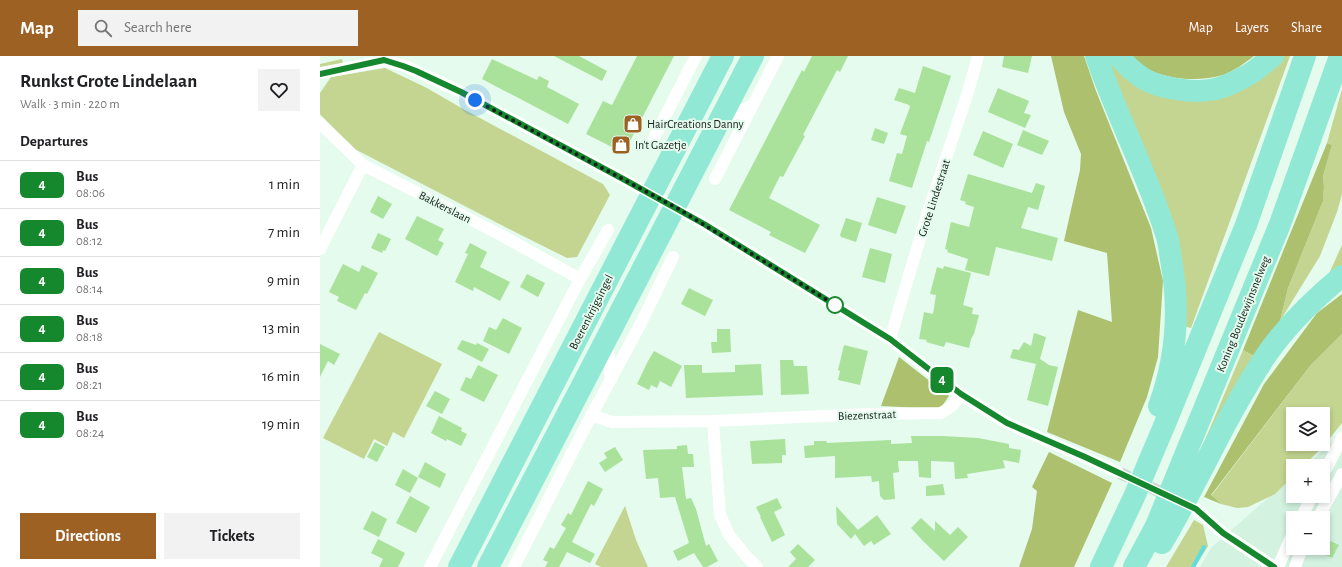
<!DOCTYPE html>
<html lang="en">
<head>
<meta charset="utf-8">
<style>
	:root { --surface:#fff; --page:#f2f2f2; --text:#202124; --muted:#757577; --line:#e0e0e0; --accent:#9d6124 }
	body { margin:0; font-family:"Alegreya Sans",sans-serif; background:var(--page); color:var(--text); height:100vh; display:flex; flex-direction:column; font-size:15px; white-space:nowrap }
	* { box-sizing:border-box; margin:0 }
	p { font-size:13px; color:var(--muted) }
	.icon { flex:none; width:22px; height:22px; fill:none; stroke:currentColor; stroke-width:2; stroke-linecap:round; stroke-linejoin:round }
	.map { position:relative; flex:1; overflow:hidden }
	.side { display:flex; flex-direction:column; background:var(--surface); width:320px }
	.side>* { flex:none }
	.badge { padding:0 8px; border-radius:6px; font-size:14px; line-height:26px }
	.controls { position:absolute; left:966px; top:351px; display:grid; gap:8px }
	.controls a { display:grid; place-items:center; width:44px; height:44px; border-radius:0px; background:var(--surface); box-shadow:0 2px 6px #0003; font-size:20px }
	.you { position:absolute; width:20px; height:20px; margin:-10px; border:3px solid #fff; border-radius:50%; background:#1a73e8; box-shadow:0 0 0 6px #1a73e833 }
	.map>.badge { position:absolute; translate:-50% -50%; box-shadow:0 0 0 2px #fff }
	h2 { padding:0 20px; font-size:15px; line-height:36px }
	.round { display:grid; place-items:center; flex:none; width:42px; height:42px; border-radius:0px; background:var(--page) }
	.head { display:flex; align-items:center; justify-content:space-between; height:68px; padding:0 20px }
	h1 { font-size:19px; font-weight:700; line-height:30px }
	.action { display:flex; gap:8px; margin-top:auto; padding:8px 20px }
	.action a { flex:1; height:46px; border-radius:0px; background:var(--accent); color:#fff; font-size:16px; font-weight:700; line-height:46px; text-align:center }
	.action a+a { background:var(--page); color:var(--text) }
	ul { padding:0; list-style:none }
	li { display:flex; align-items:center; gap:12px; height:48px; padding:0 20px; border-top:1px solid var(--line) }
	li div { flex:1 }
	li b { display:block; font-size:15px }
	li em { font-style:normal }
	li .badge { min-width:44px; font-weight:700; text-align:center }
	header { display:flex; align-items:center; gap:24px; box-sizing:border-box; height:56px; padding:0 20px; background:var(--accent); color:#fff }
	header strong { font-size:19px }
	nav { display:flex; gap:22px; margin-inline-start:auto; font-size:14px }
	.search { width:280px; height:36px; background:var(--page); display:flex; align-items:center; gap:10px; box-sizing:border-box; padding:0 14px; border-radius:0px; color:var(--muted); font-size:15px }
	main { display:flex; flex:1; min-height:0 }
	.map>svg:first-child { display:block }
	.built { fill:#d3f2df; fill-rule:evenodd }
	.green { fill:#c3d590; fill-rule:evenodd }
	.forest { fill:#acc06e }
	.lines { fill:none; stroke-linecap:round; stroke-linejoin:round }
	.stream { stroke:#60dcde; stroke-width:4 }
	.building { fill:#aae19b }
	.street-tunnel { stroke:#c5dace; stroke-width:12; stroke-dasharray:12 6; stroke-linecap:butt }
	.street { stroke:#fff; stroke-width:12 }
	.highway { stroke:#91e9d5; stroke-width:22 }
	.line-casing { stroke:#fff; stroke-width:9 }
	.line { stroke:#15882e; stroke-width:6 }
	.walk { stroke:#17201b; stroke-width:4; stroke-dasharray:0 7.2 }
	.stop-dot { fill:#fff; stroke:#15882e; stroke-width:2 }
	.labels { text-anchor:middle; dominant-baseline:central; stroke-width:4; stroke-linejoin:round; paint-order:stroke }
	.poi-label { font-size:12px; fill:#17201b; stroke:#e4fbed; text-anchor:start }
	.street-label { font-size:12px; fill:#17201b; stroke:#e4fbed }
</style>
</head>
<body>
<header>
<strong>Map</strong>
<div class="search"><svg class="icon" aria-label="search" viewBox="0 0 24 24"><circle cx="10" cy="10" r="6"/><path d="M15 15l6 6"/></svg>Search here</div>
<nav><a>Map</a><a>Layers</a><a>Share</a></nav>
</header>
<main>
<section class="side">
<div class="head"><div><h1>Runkst Grote Lindelaan</h1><p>Walk · 3 min · 220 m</p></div><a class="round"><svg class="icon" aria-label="heart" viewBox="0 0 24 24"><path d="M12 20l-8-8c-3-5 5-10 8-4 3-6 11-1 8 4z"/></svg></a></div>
<h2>Departures</h2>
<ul>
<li><span class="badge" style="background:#15882e;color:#fff">4</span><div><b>Bus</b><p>08:06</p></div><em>1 min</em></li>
<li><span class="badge" style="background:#15882e;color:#fff">4</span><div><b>Bus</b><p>08:12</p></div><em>7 min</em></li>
<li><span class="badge" style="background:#15882e;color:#fff">4</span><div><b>Bus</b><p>08:14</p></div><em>9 min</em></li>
<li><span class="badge" style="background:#15882e;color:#fff">4</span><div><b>Bus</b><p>08:18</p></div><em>13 min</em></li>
<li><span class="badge" style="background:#15882e;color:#fff">4</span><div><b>Bus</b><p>08:21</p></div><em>16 min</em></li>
<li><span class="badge" style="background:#15882e;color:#fff">4</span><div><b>Bus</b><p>08:24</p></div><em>19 min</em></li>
</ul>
<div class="action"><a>Directions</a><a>Tickets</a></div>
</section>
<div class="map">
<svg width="1022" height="511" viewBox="0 0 1022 511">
	<rect width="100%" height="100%" fill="#e4fbed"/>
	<path class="built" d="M 1017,382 L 1022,384 L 1022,511 L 880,511 L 891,492 L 973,420 L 973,440 L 1003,440 L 1003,410 L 985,410 ZM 973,462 L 1003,462 L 1003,492 L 973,492 Z"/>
	<path class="green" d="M 784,0 L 856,41 L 960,0 L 970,0 L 871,272 L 863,270 Z
		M 22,3 L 23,8 L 0,12 L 0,8 Z
		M 65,12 L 105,31 L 145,54 L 283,128 L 290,139 L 257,201 L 247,202 L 197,177 L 27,89 L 0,58 L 0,37 L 11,21 Z
		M 1022,33 L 1022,138 L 1017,156 L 1000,200 L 960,265 L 968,232 L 1003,145 L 1004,131 L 1003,120 L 1012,89 L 1007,87 Z
		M 1022,189 L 1022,211 L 1008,220 Z
		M 59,276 L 122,308 L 84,382 L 73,376 L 67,390 L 54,383 L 44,403 L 3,382 Z
		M 1022,278 L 1022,367 L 1002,392 L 983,410 L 973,410 L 973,420 L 955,438 L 928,451 L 917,452 L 901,448 L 891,440 L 990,310 ZM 973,358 L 1003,358 L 1003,388 L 973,388 Z
		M 923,294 L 938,302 L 887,386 L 885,384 Z
		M 305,450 L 316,484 L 328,511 L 281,511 L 275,508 Z
		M 874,464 L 883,469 L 888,490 L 875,511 L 846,511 Z"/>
	<path class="forest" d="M 731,0 L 764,0 L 776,35 L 831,172 L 843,225 L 838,301 L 827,341 L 800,406 L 727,376 L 758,254 L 792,266 L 787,197 L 744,185 L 760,114 L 761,98 L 744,56 Z
		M 810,0 L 934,0 C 925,7 914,15 903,19 C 879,26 850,24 827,13 C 821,10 815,4 810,0 Z
		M 1007,87 L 1012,89 L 1003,120 L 1004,131 L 1003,145 L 968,232 L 960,265 L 938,302 L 923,294 Z
		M 1022,238 L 1022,278 L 990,310 L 891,439 L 901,448 L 884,441 L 944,328 L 997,257 Z
		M 579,301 L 629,340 L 620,353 L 561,350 Z
		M 729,396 L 792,427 L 754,511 L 699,511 L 712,473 L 717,435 L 712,431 Z"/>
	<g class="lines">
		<path class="stream" d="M 873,511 L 884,491"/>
	</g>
	<path class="building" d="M 234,0 L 259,0 L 287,15 L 282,25 Z
		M 317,0 L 354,0 L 304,97 L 266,78 L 283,45 L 292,49 Z
		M 492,0 L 528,0 L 520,16 L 517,14 L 483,79 L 485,80 L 463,121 L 460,120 L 449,142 L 500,169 L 485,197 L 449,179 L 451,176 L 409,154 L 482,14 L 484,16 Z
		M 684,0 L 712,0 L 708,17 L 682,11 Z
		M 172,3 L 217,24 L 219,20 L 229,25 L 227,31 L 259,48 L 248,68 L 162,23 Z
		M 603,10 L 631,20 L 609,86 L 607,85 L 592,132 L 569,125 L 577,97 L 582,98 L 587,80 L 580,78 L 590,51 L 589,49 L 574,44 L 579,32 L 595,37 Z
		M 678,32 L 709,45 L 704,57 L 711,59 L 705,72 L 668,56 Z
		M 555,72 L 568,77 L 564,88 L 551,84 Z
		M 703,74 L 729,85 L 722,99 L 697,89 Z
		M 663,75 L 693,88 L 683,112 L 653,99 Z
		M 648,118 L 712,137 L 716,127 L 725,130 L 718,154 L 708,151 L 701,172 L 738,182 L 732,205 L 676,191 L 669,220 L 645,214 L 648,203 L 627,196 L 628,194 L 625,193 L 631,166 L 649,171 L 654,151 L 645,148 L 646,146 L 640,144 Z
		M 58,140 L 72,148 L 63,163 L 50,156 Z
		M 557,141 L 586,150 L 576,178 L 548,169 Z
		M 97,160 L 124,173 L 118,184 L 124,187 L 117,200 L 85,183 Z
		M 526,162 L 542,167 L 536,186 L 521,181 L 520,179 Z
		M 58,177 L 71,183 L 65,195 L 63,194 L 62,197 L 51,192 Z
		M 150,187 L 167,196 L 160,211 L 190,226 L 180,245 L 154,231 L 153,235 L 135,226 L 148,198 L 145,197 Z
		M 550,192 L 572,198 L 565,227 L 542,221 Z
		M 23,208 L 39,216 L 42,209 L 58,217 L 47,238 L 45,237 L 36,254 L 17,245 L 19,241 L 9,236 Z
		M 624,210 L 651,217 L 643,249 L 653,252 L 652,258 L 659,259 L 654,278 L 651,283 L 649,292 L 626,286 L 624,291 L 606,286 L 607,284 L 599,283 L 604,256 L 613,258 L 616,239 L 610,238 L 617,211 L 623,213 Z
		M 207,218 L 225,227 L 218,241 L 200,231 Z
		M 369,232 L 393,244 L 385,260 L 361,248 Z
		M 183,262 L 202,272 L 189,298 L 163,285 L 169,271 L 176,274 Z
		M 397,273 L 410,273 L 411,296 L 392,297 L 391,286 L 397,286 Z
		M 714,277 L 726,281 L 720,303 L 729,309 L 738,311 L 728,350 L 707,344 L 716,308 L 690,302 L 693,293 L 699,294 L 704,286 L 711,290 Z
		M 142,284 L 156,289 L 157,287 L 169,293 L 162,306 L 137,293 Z
		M 0,288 L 20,298 L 14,309 L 8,305 L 0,321 Z
		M 524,289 L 548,295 L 540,329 L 518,324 L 520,315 L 518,314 Z
		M 334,295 L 362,310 L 351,331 L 340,325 L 337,332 L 331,329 L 329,334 L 317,328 L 328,305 Z
		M 460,304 L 473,304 L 474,310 L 487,310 L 489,338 L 461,339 Z
		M 441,308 L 443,339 L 366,342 L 364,309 L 382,309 L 382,317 L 415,316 L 415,309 Z
		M 158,309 L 178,319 L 164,346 L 140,334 L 146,321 L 151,323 Z
		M 115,335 L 130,343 L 122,358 L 106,350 Z
		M 119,360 L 142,372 L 141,375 L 147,378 L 141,390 L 127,383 L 126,385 L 111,377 Z
		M 591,380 L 622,380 L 658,382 L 689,388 L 689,392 L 701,394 L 699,407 L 683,404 L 685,412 L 647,418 L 648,422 L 635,423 L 634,406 L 611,405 L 611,422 L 599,421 L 598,405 L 578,405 L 579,416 L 573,417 L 575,443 L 564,444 L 560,440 L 559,425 L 552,426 L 551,420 L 515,422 L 515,400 L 485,402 L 484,390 L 494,389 L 494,385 L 506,385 L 507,387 L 571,384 L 571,388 L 592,387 Z
		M 465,383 L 466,399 L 462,399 L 462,407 L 432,408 L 430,385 Z
		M 55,386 L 65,391 L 57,406 L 47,401 Z
		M 367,389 L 368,398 L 373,398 L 374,411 L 362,411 L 366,443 L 371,442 L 376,453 L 386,490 L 389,488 L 398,505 L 387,511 L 383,511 L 374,497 L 358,505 L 353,495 L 369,487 L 355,441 L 340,442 L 338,422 L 326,423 L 323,394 L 357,393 L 357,390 Z
		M 295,391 L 303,404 L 285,416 L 279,407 L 287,402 L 284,397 Z
		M 105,406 L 126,418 L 120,432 L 98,421 Z
		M 83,413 L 98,422 L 90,437 L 75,429 Z
		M 268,425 L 283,433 L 274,450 L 271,448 L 252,486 L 275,498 L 270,507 L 247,496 L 239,511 L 225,511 L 228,506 L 223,504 L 230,491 L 234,493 L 246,472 L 241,469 L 248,457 L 251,459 Z
		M 623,428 L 625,439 L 606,440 L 606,430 Z
		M 90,440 L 110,451 L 96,477 L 76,467 Z
		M 457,442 L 462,452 L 454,456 L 465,479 L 452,486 L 440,461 L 441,461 L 436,451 Z
		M 516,450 L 538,474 L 557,459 L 571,478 L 554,489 L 551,485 L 544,490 L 535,478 L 531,483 L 517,468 Z
		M 52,455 L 67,463 L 59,481 L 43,473 Z
		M 601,462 L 615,475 L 615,465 L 630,479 L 638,471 L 648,481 L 624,505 L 604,486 L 591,472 Z
		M 58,483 L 85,497 L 78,511 L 59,511 L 63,503 L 51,497 Z
		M 1006,483 L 1019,489 L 1012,502 L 999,496 L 1001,492 L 1003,492 L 1003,488 Z
		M 478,488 L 495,504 L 488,511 L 468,511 L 476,503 L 470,496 Z"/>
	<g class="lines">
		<path class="street-tunnel" d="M 798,416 L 853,442"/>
		<path class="street" d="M 0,17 L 64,5 L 83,9 L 96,15 L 141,36 L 305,124 L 379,165 L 570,283 L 641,339 L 687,367 L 798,416
			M 401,64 L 433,49
			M 0,67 L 43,109 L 181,179 L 260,223
			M 334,82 L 376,0
			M 395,123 L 458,0
			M 0,193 L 43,109
			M 570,283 L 607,159 L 648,36 L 658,0
			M 287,287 L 291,324
			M 271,359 L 292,366 L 393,365 L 549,358 L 621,357 L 632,350 L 641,339
			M 393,365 L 400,459 L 409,479 L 427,501 L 437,511
			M 1003,419 L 1022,382
			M 876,453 L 903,477 L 954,511
			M 981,462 L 992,440
			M 998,462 L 1022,418
			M 110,511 L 260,223 L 288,174
			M 194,511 L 261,379 L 321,267 L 353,201
			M 958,511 L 973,477
			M 975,511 L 982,492"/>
		<path class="highway" d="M 776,0 C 797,61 828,119 847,181 C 849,188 850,197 851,204 C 860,253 856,304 839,350
			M 798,0 C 806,9 815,18 826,24 C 841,32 872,37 889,34 C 902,33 915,26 926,20 C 936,15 944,7 953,0
			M 842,487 C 878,426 906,360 945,301 C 966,270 993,244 1022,220
			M 139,511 L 403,0
			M 168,511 L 433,0
			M 781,511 L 814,441 L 847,363 L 926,169 L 985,0
			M 814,511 L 836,470 L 960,168 L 1020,0"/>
	</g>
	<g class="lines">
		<g class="line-casing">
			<path id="line" d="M 0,18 L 64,4 L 83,10 L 96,15 L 141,36 L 305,124 L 384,168 L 570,283 L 641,338 L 687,367 L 765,401 L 876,453 L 903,477 L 954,511"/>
		</g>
		<use href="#line" class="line"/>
		<path class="walk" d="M 155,44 L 355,151 L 517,250 L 515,249"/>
	</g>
	<defs>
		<g id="shop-square" transform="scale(1)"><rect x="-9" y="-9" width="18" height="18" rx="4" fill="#9d6124" stroke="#e4fbed"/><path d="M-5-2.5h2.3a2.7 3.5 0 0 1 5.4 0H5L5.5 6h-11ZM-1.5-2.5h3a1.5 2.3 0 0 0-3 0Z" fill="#fff"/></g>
	</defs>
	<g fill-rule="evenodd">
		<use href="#shop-square" x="313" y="68"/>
		<use href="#shop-square" x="301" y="89"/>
	</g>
	<circle class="stop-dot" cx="515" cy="249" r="8"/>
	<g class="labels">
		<g class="poi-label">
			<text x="327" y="68">HairCreations Danny</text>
			<text x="315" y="89">In't Gazetje</text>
		</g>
		<g class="street-label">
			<text transform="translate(614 142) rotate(-72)">Grote Lindestraat</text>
			<text transform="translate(125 151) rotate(27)">Bakkerslaan</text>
			<text transform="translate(271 256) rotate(-63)">Boerenkrijgsingel</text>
			<text transform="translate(923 258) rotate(-68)">Koning Boudewijnsnelweg</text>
			<text transform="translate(547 359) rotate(-2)">Biezenstraat</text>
		</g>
	</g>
</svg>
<div class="controls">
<a><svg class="icon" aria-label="layers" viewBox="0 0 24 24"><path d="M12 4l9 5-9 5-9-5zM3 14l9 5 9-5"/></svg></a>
<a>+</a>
<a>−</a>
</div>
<div class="you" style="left:155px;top:44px"></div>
<b class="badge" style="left:622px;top:324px;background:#15882e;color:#fff">4</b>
</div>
</main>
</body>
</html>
